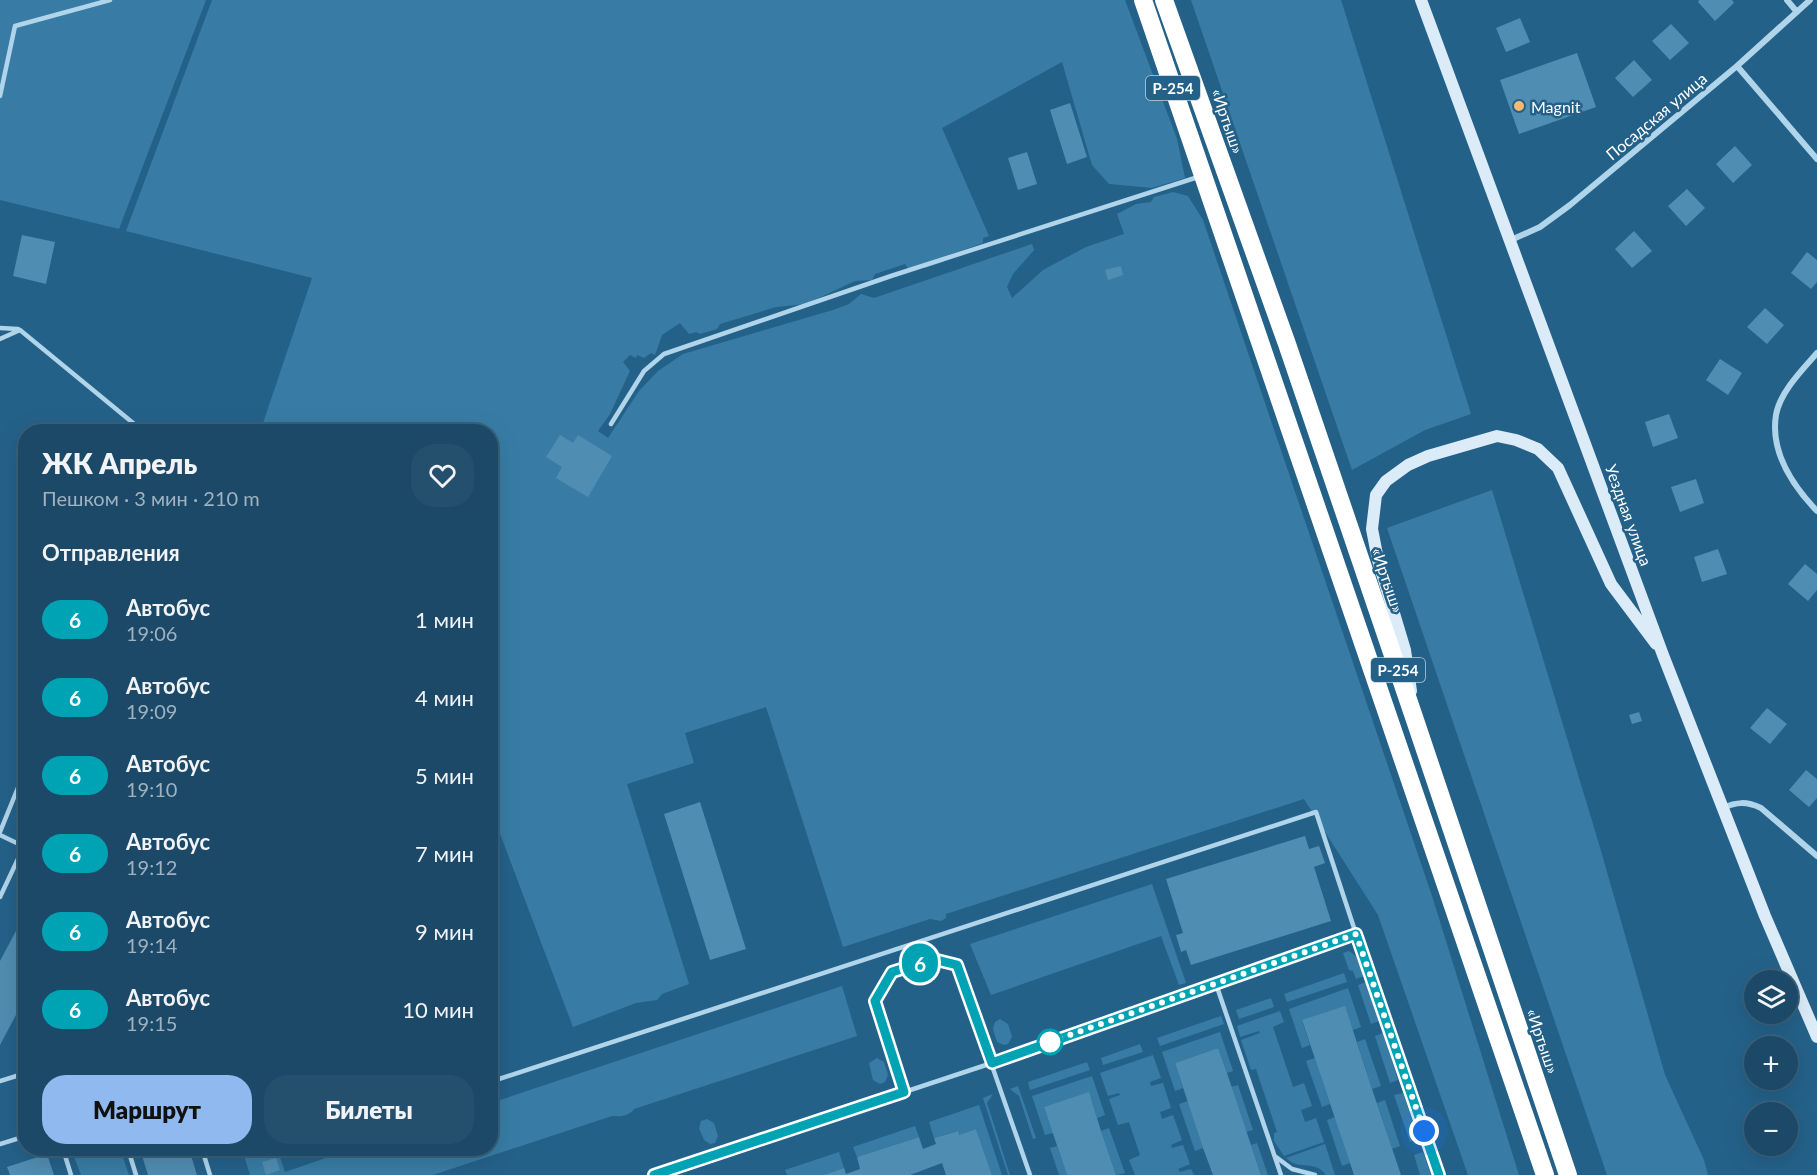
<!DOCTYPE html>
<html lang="ru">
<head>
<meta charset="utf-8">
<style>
	:root { --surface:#1b4967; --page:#24506d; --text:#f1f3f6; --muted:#a0b2c0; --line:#39617b; --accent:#90b9f0 }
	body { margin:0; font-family:Lato,sans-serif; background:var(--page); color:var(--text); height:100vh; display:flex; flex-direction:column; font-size:22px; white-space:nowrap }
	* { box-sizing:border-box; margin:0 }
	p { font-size:20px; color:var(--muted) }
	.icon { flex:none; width:33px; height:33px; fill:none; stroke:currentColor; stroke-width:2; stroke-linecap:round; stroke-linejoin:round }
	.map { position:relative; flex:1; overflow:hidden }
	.side { position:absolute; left:18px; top:424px; width:480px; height:732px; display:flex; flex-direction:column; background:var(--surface); border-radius:24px; box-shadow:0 6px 24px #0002,0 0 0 2px var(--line) }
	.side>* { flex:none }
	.badge { padding:0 12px; border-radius:20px; font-size:21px; line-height:39px }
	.controls { position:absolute; left:1744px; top:970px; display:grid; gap:12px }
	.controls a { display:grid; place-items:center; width:54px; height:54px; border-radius:50%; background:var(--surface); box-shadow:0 6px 24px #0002,0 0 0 2px var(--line); font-size:30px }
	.you { position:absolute; width:30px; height:30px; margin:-15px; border:4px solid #fff; border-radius:50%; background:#1a73e8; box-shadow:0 0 0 9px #1a73e833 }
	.map>.badge { position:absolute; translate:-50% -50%; box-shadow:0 0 0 3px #fff }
	h2 { padding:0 24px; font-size:22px; line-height:54px }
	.round { display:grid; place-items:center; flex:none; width:63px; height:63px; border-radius:24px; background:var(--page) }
	.headline { display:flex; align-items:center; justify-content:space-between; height:102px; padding:0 24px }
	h1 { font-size:28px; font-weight:800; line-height:45px }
	.primary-button { display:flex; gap:12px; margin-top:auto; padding:12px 24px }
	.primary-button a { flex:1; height:69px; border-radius:24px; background:var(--accent); color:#111; font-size:24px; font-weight:800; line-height:69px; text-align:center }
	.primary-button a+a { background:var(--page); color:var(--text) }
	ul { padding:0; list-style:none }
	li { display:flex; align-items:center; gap:18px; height:78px; padding:0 24px }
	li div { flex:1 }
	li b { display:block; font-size:22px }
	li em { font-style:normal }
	li .badge { min-width:66px; font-weight:700; text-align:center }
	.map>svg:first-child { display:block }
	.green { fill:#387ca5 }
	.building { fill:#508db2 }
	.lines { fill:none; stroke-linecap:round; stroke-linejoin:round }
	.lane { stroke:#b0d4ea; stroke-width:4.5 }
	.street { stroke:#b0d4ea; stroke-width:6 }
	.secondary { stroke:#dbecf8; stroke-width:12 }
	.highway { stroke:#fff; stroke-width:18 }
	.line-casing { stroke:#fff; stroke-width:14 }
	.line { stroke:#00a3b4; stroke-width:9 }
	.walk { stroke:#fff; stroke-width:6; stroke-dasharray:0 10.8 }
	.poi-dot { fill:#f4b974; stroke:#246189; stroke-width:2 }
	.stop-dot { fill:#fff; stroke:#00a3b4; stroke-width:3 }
	.labels { text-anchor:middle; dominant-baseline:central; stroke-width:5; stroke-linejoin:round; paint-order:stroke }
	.shield { fill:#246189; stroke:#bdd0dc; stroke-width:1.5 }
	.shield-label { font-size:15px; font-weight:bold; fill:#fff }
	.poi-label { font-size:16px; fill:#fff; stroke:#246189; text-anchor:start }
	.street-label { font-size:16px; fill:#fff; stroke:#246189 }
</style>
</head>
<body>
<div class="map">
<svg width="1817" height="1175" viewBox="0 0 1817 1175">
	<rect width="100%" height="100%" fill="#246189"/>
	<path class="green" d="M 0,0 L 206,0 L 119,229 L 0,200 Z
		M 212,0 L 1125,0 L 1177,139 L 1185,178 L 1152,188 L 1109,184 L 1092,165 L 1062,62 L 942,128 L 989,236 L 983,238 L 983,243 L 949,255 L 943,262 L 925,268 L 908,268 L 905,264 L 875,274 L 872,280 L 855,281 L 806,304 L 776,307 L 720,324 L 717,329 L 700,334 L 696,332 L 689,334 L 680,323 L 662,335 L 655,355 L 651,353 L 644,358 L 637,355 L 636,358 L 630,355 L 623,362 L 630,371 L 610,414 L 598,431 L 608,438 L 639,391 L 658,371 L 683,354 L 833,310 L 849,304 L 861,294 L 874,298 L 1032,244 L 1034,250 L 1013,274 L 1007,287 L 1012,298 L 1043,270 L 1086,247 L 1124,234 L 1117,214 L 1136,204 L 1151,202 L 1154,197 L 1173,192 L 1188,196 L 1203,220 L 1432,896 L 1519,1175 L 1468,1175 L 1378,915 L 1304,799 L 946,914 L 946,918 L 941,921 L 930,919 L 843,947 L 766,707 L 685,733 L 694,763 L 627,784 L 689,984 L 662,994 L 657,1000 L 636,1003 L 573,1027 L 491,810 L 490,432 L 260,432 L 312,278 L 126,231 Z
		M 1191,0 L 1341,0 L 1471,414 L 1425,430 L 1352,470 Z
		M 1492,490 L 1599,844 L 1665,1075 L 1704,1160 L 1708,1175 L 1607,1175 L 1387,528 Z
		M 1152,884 L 1186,983 L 1179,985 L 1161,936 L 991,995 L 970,944 Z
		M 1349,951 C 1359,956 1361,967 1364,976 L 1356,979 L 1353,971 L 1349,970 L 1343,953 Z
		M 1344,973 L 1347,982 L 1287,1002 L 1284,994 Z
		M 1366,982 L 1379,1021 L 1371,1024 L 1358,985 Z
		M 842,986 L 857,1036 L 634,1109 C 629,1116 620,1117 612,1116 L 433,1175 L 250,1175 L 242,1149 L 277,1149 L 285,1172 L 352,1149 L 490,1149 L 491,1103 Z
		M 1348,988 L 1361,1027 L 1353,1030 L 1302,1021 L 1310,1045 L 1302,1048 L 1289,1009 Z
		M 1271,998 L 1274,1007 L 1239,1019 L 1236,1010 Z
		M 1280,1011 L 1284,1022 L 1273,1027 L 1293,1087 L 1304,1083 L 1312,1106 L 1301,1110 L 1305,1122 L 1316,1118 L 1324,1142 L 1284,1156 L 1274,1141 L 1274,1133 L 1277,1132 L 1256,1069 L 1251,1070 L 1241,1040 L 1260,1033 L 1259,1031 L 1240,1037 L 1237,1026 Z
		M 1221,1016 L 1224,1024 L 1160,1046 L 1157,1038 Z
		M 1000,1019 L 1008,1024 L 1012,1037 L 1008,1044 L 1004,1045 L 997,1042 L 993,1029 L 995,1022 Z
		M 1220,1032 L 1233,1071 L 1227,1073 L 1218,1048 L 1175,1063 L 1183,1088 L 1175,1091 L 1162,1052 Z
		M 1383,1033 L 1398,1080 L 1390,1083 L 1375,1036 Z
		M 1365,1039 L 1381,1086 L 1372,1089 L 1357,1042 Z
		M 1140,1044 L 1143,1052 L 1103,1065 L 1101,1058 Z
		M 1153,1055 L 1161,1078 L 1150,1082 L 1151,1086 L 1163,1083 L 1171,1108 L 1160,1112 L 1162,1119 L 1173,1115 L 1182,1140 L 1171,1145 L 1172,1148 L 1183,1145 L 1190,1164 L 1178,1169 L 1180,1172 L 1191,1169 L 1194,1175 L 1135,1175 L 1129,1160 L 1140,1155 L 1129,1122 L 1118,1125 L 1109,1099 L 1120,1095 L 1119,1093 L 1108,1096 L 1100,1073 Z
		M 877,1058 L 884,1062 L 888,1075 L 885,1082 L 880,1084 L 873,1080 L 869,1063 Z
		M 1315,1058 L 1330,1104 L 1322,1107 L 1306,1061 Z
		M 1087,1062 L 1090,1070 L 1030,1090 L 1028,1082 Z
		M 1092,1076 L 1105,1115 L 1097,1118 L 1089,1093 L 1044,1107 L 1053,1133 L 1045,1135 L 1032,1096 Z
		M 1238,1085 L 1253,1130 L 1246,1132 L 1231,1087 Z
		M 1018,1086 L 1036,1138 L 1033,1139 L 1019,1096 L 1010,1089 Z
		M 1403,1093 L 1419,1139 L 1410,1142 L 1394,1095 Z
		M 993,1094 L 987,1103 L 1010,1175 L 1008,1175 L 983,1098 Z
		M 1385,1100 L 1400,1146 L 1392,1149 L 1377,1103 Z
		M 1188,1101 L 1203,1148 L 1195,1151 L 1179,1104 Z
		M 979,1105 L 1002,1175 L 992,1175 L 976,1129 L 959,1135 L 957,1131 L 934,1138 L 929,1122 Z
		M 1335,1117 L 1350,1163 L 1342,1166 L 1327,1120 Z
		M 707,1119 L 714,1123 L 718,1136 L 715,1143 L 710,1144 L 704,1140 L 699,1128 L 701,1121 Z
		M 915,1126 L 919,1137 L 857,1157 L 853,1147 Z
		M 1109,1128 L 1125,1173 L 1116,1175 L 1101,1131 Z
		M 1257,1143 L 1268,1175 L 1261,1175 L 1251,1145 Z
		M 1325,1144 L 1335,1175 L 1326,1175 C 1317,1163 1308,1167 1296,1164 C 1292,1163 1289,1160 1286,1158 Z
		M 1057,1146 L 1067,1175 L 1059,1175 L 1050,1148 Z
		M 71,1149 L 120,1149 L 129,1175 L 81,1175 Z
		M 839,1152 L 844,1168 L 825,1175 L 787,1175 L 785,1170 Z
		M 1423,1152 L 1431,1175 L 1420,1175 L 1414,1155 Z"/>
	<path class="building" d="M 1699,0 L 1732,0 L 1734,3 L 1715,21 L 1698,2 Z
		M 1520,18 L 1530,42 L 1506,52 L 1496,28 Z
		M 1671,24 L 1689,43 L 1670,60 L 1652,41 Z
		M 1577,53 L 1596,107 L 1519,134 L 1500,80 Z
		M 1634,60 L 1652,80 L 1633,97 L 1615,78 Z
		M 1070,103 L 1087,157 L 1067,164 L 1050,110 Z
		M 1735,146 L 1752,165 L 1733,183 L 1716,164 Z
		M 1027,152 L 1037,184 L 1018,190 L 1008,158 Z
		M 1687,189 L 1705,208 L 1686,226 L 1668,206 Z
		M 1634,231 L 1652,251 L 1632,268 L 1615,249 Z
		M 22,235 L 55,242 L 46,284 L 13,276 Z
		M 1807,252 L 1817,260 L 1817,282 L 1811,289 L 1791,273 Z
		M 1121,266 L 1123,275 L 1108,280 L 1105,270 Z
		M 1765,308 L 1784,325 L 1767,344 L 1747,327 Z
		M 1720,359 L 1742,373 L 1728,395 L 1706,380 Z
		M 1669,414 L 1678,438 L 1653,447 L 1645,422 Z
		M 560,435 L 573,443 L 578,435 L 612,456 L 588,497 L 556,478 L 562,467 L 546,457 Z
		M 1696,479 L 1704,503 L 1680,512 L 1671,487 Z
		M 1718,549 L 1727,574 L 1702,582 L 1694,557 Z
		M 1805,564 L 1817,574 L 1817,590 L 1808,601 L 1788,584 Z
		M 1767,708 L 1787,724 L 1770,744 L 1750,728 Z
		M 1639,712 L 1642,721 L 1632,724 L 1629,715 Z
		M 1806,770 L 1817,779 L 1817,798 L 1809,807 L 1789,790 Z
		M 700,802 L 746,949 L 710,960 L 664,814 Z
		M 1305,836 L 1309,849 L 1319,846 L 1325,863 L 1314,867 L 1331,921 L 1191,965 L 1186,950 L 1181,952 L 1176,935 L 1183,933 L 1166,879 Z
		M 26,912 L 26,996 L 0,1045 L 0,961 Z
		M 1345,1006 L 1372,1089 L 1401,1175 L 1354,1175 L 1350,1163 L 1302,1020 Z
		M 1218,1048 L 1227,1073 L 1261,1175 L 1213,1175 L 1203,1148 L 1175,1063 Z
		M 1089,1092 L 1101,1131 L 1116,1175 L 1067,1175 L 1044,1107 Z
		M 976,1129 L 992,1175 L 946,1175 L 942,1163 L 910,1175 L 824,1175 L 844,1168 L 846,1174 L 860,1169 L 857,1157 L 919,1137 L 923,1149 L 936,1144 L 934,1138 L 958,1131 L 959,1135 Z
		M 140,1149 L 189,1149 L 197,1175 L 148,1175 Z
		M 47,1154 L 54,1175 L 10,1175 L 7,1167 Z
		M 276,1158 L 280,1170 L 266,1175 L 262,1162 Z"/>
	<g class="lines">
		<path class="lane" d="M 0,96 L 15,26 L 110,0
			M 0,328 L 18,329
			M 0,339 L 20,330 L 144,432
			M 611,424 L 644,371 L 664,354 L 891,276 L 1198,177
			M 0,832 L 26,768
			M 0,835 L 23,846
			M 0,897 L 26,842
			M 1216,984 L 1281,1175
			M 0,1081 L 26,1073
			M 490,1082 L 1316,812 L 1356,934
			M 904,1092 L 875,1001 L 892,972 L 933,959 L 957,965 L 1030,1175
			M 0,1144 L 26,1136
			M 63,1149 L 71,1175
			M 128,1149 L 136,1175
			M 202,1149 L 210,1175
			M 285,1149 L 286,1149
			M 1276,1157 L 1292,1169 L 1315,1175
			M 654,1175 L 992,1063 L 1356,934 L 1439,1175"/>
		<path class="street" d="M 1787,0 L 1797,12
			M 1737,66 L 1817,159
			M 1511,240 L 1540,227 L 1570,205 L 1737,66 L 1810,0
			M 1817,353 C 1802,370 1780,392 1776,415 C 1770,452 1793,486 1817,511
			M 1722,808 C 1737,802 1746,801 1761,808 L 1817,856"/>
		<path class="secondary" d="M 1421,0 L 1663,655 L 1765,916 L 1817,1037
			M 1411,691 L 1405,650 L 1378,560 L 1372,529 L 1376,495 L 1386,481 L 1408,465 L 1428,456 L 1497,436 L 1516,440 L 1538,449 L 1558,468 L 1611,584 L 1656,644"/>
		<path class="highway" d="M 1143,0 L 1545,1175
			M 1164,0 L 1287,344 L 1416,723 L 1568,1175"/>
	</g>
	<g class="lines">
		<g class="line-casing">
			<path id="line" d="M 654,1175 L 904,1092 L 875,1001 L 892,972 L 933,959 L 957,965 L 992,1063 L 1356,934 L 1439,1175"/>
		</g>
		<use href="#line" class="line"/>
		<path class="walk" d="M 1050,1042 L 1356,934 L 1424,1131"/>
	</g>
	<circle class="poi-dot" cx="1519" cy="106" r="6"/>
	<circle class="stop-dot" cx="1050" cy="1042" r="12"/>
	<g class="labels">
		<g class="shield">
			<rect x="1146" y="76" width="54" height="24" rx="4.5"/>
			<rect x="1371" y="658" width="54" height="24" rx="4.5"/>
		</g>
		<g class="shield-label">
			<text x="1173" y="88">Р-254</text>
			<text x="1398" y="670">Р-254</text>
		</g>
		<g class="poi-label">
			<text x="1531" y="106">Magnit</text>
		</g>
		<g class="street-label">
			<text transform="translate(1656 116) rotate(-40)">Посадская улица</text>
			<text transform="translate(1228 121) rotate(71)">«Иртыш»</text>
			<text transform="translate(1629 515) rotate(70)">Уездная улица</text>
			<text transform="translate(1388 580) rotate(71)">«Иртыш»</text>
			<text transform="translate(1543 1041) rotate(71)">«Иртыш»</text>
		</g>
	</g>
</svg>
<div class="controls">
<a><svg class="icon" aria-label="layers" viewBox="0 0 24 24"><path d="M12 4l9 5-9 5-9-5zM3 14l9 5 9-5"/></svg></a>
<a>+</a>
<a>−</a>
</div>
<div class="you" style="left:1424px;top:1131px"></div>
<b class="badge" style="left:920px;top:963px;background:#00a3b4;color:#fff">6</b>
<section class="side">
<div class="headline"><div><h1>ЖК Апрель</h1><p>Пешком · 3 мин · 210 m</p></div><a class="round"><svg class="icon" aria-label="heart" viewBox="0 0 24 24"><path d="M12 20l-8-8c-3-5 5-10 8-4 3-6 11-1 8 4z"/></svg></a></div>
<h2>Отправления</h2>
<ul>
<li><span class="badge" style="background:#00a3b4;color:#fff">6</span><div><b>Автобус</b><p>19:06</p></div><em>1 мин</em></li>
<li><span class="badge" style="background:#00a3b4;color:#fff">6</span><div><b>Автобус</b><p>19:09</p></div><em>4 мин</em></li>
<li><span class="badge" style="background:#00a3b4;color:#fff">6</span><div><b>Автобус</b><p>19:10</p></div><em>5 мин</em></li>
<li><span class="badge" style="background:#00a3b4;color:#fff">6</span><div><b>Автобус</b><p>19:12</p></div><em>7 мин</em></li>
<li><span class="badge" style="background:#00a3b4;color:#fff">6</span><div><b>Автобус</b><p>19:14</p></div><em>9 мин</em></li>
<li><span class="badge" style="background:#00a3b4;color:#fff">6</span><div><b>Автобус</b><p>19:15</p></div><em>10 мин</em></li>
</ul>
<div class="primary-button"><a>Маршрут</a><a>Билеты</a></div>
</section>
</div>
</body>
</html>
